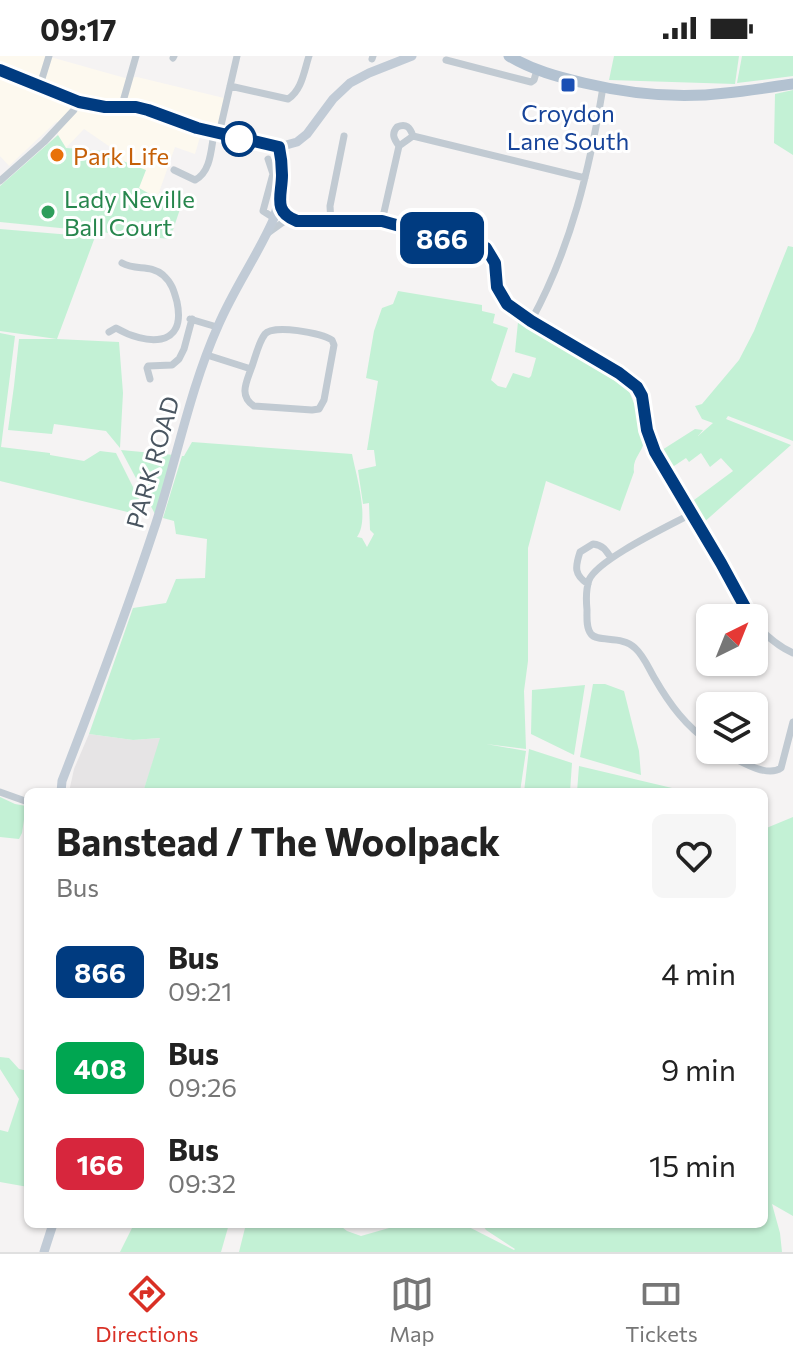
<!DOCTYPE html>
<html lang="en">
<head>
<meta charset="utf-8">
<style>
	:root { --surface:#fff; --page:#f6f6f6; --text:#222; --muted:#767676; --line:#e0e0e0; --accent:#d93025 }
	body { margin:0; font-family:Commissioner,sans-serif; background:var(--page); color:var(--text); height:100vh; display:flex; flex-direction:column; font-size:30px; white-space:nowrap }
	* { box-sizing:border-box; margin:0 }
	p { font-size:26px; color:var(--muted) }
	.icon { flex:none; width:44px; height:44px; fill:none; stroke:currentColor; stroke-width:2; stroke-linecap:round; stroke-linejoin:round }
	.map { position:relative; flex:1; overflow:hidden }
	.sheet { position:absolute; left:24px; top:732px; width:744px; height:440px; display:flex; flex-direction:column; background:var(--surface); border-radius:12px; box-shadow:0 2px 6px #0004 }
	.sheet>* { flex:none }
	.badge { padding:0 16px; border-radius:12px; font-size:28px; line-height:52px }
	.needle { width:52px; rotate:43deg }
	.tools { position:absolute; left:696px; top:548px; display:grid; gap:16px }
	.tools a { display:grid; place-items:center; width:72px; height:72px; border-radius:12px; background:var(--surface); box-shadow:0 2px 6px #0004; font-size:40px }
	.map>.badge { position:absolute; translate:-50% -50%; box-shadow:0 0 0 4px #fff }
	.round { display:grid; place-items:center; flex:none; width:84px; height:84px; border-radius:12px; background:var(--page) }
	.headline { display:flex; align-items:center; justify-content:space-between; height:136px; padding:0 32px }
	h1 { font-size:38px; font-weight:700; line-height:60px }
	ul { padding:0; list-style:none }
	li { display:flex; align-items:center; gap:24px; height:96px; padding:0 32px }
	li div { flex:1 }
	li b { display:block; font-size:30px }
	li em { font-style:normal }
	li .badge { min-width:88px; font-weight:700; text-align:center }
	.status { display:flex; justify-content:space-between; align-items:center; height:56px; padding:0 40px; background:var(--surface); direction:ltr }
	.status svg { height:22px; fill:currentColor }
	.menu { display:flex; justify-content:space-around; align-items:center; height:112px; border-top:2px solid var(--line); background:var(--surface); font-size:22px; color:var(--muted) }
	.menu a { display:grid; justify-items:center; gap:4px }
	.menu .current { color:var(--accent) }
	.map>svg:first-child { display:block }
	.commercial { fill:#fdf9ef }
	.education { fill:#e6e4e5 }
	.green { fill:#c3f1d5 }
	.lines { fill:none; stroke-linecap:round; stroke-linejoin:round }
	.street { stroke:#c1cad2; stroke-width:7 }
	.secondary { stroke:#c1cbd6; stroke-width:9 }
	.primary { stroke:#b3c2d1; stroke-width:11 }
	.line-casing { stroke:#fff; stroke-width:18 }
	.line { stroke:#003b80; stroke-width:12 }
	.transit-dot { fill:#1a4fb4; stroke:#fff; stroke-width:3 }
	.stop-dot { fill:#fff; stroke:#003b80; stroke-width:4 }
	.food-dot { fill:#e8710a; stroke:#fff; stroke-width:3 }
	.leisure-dot { fill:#2e9e5b; stroke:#fff; stroke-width:3 }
	.labels { text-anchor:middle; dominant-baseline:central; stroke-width:6; stroke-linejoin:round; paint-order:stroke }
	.transit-label { font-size:24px; fill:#164399; stroke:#fff }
	.food-label { font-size:24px; fill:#c56008; stroke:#fff; text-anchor:start }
	.leisure-label { font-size:24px; fill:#27864d; stroke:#fff; text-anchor:start }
	.street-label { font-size:24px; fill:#4a5661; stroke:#fff }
</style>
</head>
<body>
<div class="status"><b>09:17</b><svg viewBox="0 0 49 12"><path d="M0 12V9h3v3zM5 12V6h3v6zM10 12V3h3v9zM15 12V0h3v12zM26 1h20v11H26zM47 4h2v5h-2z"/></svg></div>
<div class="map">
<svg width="793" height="1196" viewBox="0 0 793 1196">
	<rect width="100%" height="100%" fill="#f5f3f3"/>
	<path class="commercial" d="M 0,0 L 47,0 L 125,22 L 137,21 L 224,42 L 217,71 L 200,81 L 195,98 L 175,91 L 157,142 L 139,132 L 115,102 L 116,95 L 84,73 L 66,92 L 58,79 L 57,65 L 9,110 L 0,100 Z"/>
	<path class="education" d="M 89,678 L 133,684 L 161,682 L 143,736 L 69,736 L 74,713 Z"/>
	<path class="green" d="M 614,0 L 739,0 L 735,28 L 609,24 Z
		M 742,0 L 793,0 L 793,20 L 737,27 Z
		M 793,34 L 793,99 L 774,87 L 775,38 Z
		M 58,79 L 66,92 L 116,96 L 115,102 L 146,114 L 139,132 L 157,142 L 194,146 L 180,153 L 170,183 L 0,166 L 0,130 Z
		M 0,173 L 95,181 L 57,283 L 119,286 L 123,337 L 120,392 L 106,375 L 54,368 L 52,378 L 8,374 L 14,330 L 19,283 L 57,283 L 0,275 Z
		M 788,190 L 793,191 L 793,385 L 728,360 L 726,363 L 791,389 L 702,468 L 690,447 L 733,415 L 721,402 L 710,411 L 701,397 L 689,406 L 686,402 L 671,412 L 669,405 L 662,394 L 695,373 L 703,374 L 698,380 L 713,367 L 702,363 L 695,350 L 702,348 L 739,304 L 754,275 Z
		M 398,235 L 482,249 L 482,255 L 495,258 L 493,267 L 508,272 L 491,324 L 498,330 L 506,332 L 513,317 L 529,322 L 531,320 L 536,302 L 515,296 L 518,266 L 549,283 L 628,333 C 633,344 645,374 644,385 C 643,396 632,402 634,416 L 620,455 L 546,425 L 528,492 L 528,605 L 524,635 L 526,693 L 486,688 L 526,695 L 520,736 L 143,736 L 160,682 L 133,684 L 89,678 L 133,552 L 166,547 L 176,523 L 205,522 L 207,483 L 176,478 L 174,465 L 163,462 L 182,400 L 184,400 L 192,386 L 352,398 C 356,419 370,463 357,481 L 362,482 L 367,491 L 374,478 L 370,474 L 369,447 L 363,448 L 358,414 L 376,410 L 374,394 L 367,394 L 378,325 L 366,322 L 374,275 L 382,252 L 393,248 Z
		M 0,277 L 15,280 L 1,391 L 50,397 L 50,399 L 84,405 L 100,395 L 116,397 L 148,461 L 0,425 Z
		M 121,394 L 174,399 L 155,458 Z
		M 593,628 L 605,628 L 624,635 L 639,695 L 641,719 L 580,701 Z
		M 585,629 L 574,699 L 531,678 L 532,634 Z
		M 529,693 L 572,707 L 570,736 L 524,736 Z
		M 579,710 L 689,736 L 577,736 Z
		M 0,741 L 15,748 L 26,750 L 22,777 L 19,783 L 0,781 Z
		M 793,761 L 793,1160 L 772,1148 L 780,1177 L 782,1196 L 239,1196 L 246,1168 L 338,1168 L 347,1175 L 361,1180 L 403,1168 L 463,1168 L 514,1194 L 515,1193 L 486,1174 L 482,1168 L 764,1168 L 764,773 Z
		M 0,1001 L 9,1002 L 19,1013 L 28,1015 L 28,1131 L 0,1126 L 0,1074 L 8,1076 L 19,1043 L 0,1013 Z
		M 134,1168 L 229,1168 L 221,1196 L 120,1196 Z"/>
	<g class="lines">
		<path class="street" d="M 173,2 L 174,0
			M 372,3 L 373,0
			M 446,4 L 531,26 L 534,24 L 537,14
			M 40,29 L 49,0
			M 230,30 L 288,43 C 302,34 304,15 309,0
			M 123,51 L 124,42 L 136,0
			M 219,78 L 237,0
			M 399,90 C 394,83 391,78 397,71 C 406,67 410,71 413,80
			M 268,103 L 273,118 L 263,155 L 274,162
			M 174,114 L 195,124 C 211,116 211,93 214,77
			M 0,125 L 44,86 L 74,54 L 79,46
			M 279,145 L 286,159 L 297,165 L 331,166 L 382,165 L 446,183 L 469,186 L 486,192 L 494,202 L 499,237 L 507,248 L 531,265 L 619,317 L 637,331 L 642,340 L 647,374 L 655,396 L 721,507 L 751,562
			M 382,165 L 399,90 L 413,80 L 585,122
			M 331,166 L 330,150 L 344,80
			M 268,177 L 289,162
			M 190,263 L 217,271
			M 531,265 C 571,192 590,112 603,31
			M 109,276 L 116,272 C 145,289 187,293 177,246 C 174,235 172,227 163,219 C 150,208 136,215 122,207
			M 207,299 L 251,313 C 246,327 239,340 254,350 L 312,354 L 319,353 L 324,344 L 334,289 L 332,284 C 322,277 273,268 265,278 C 258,287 255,303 251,313
			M 150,323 L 147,312 L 148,310 L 172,309 L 179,303 L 184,293 L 192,263
			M 691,458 C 669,470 598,503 589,524 C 586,533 586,544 587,554 C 587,561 586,572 591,578 C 598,587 622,579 635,592 C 644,600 649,613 655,623 C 670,649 686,670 710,687
			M 588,528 C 574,519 575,511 580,496 L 593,488 C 603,489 606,494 611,502
			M 754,566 C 765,579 778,590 793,597
			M 719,694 C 735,702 766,723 781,712 L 793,666
			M 0,736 L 28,746"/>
		<path class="secondary" d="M 0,14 L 79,46 L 105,51 L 136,51 L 148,54 L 197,72 L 279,91 L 297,86 L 307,78 L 333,43 L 350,27 L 369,17 L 412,0
			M 61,736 L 62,725 C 95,640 127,555 156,467 C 177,402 190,333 218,270 C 234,232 258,199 274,162 C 281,138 286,115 279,91
			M 44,1196 L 53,1168"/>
		<path class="primary" d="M 509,0 C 532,14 558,21 584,27 C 630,38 678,43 726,37 C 748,35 771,31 793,28"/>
	</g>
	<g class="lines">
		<g class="line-casing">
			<path id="line" d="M 0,14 L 79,46 L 105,51 L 136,51 L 148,54 L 197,72 L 279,91 C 281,100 282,109 282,119 C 282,139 272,156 297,165 L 382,165 L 446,183 L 469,186 L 486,192 L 495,207 L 497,231 L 507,248 L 531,265 L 619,317 L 637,331 L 642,340 L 647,374 L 655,396 L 721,507 L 751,562"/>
		</g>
		<use href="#line" class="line"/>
	</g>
	<rect class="transit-dot" x="560" y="21" width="16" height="16" rx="4"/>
	<circle class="stop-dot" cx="239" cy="83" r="16"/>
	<circle class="food-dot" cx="57" cy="99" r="8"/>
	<circle class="leisure-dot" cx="48" cy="156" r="8"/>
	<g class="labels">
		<g class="transit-label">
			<text x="568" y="56">Croydon<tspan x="568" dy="28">Lane South</tspan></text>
		</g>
		<g class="food-label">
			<text x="73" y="99">Park Life</text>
		</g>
		<g class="leisure-label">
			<text x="64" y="142">Lady Neville<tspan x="64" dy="28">Ball Court</tspan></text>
		</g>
		<g class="street-label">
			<text transform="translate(152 406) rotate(-74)">PARK ROAD</text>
		</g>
	</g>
</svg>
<div class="tools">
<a><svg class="needle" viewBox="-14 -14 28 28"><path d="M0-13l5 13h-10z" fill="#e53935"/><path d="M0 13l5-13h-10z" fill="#767676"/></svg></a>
<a><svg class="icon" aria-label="layers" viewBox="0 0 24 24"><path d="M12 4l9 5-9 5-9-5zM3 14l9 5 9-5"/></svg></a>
</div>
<b class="badge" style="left:442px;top:182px;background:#003b80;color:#fff">866</b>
<section class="sheet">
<div class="headline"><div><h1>Banstead / The Woolpack</h1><p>Bus</p></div><a class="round"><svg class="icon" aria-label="heart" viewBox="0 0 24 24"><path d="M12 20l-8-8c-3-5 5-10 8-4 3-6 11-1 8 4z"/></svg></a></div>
<ul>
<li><span class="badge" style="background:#003b80;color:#fff">866</span><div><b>Bus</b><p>09:21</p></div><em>4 min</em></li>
<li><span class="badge" style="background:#00a651;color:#fff">408</span><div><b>Bus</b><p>09:26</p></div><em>9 min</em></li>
<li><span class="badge" style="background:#d7263d;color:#fff">166</span><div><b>Bus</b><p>09:32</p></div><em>15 min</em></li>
</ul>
</section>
</div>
<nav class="menu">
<a class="current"><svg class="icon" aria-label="directions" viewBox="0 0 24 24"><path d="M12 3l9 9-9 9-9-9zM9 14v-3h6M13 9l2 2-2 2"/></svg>Directions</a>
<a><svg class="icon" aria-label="map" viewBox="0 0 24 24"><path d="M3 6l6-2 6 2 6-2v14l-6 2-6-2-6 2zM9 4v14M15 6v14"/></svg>Map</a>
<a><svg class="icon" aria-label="tickets" viewBox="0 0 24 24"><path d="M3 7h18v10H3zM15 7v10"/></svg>Tickets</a>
</nav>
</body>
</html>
